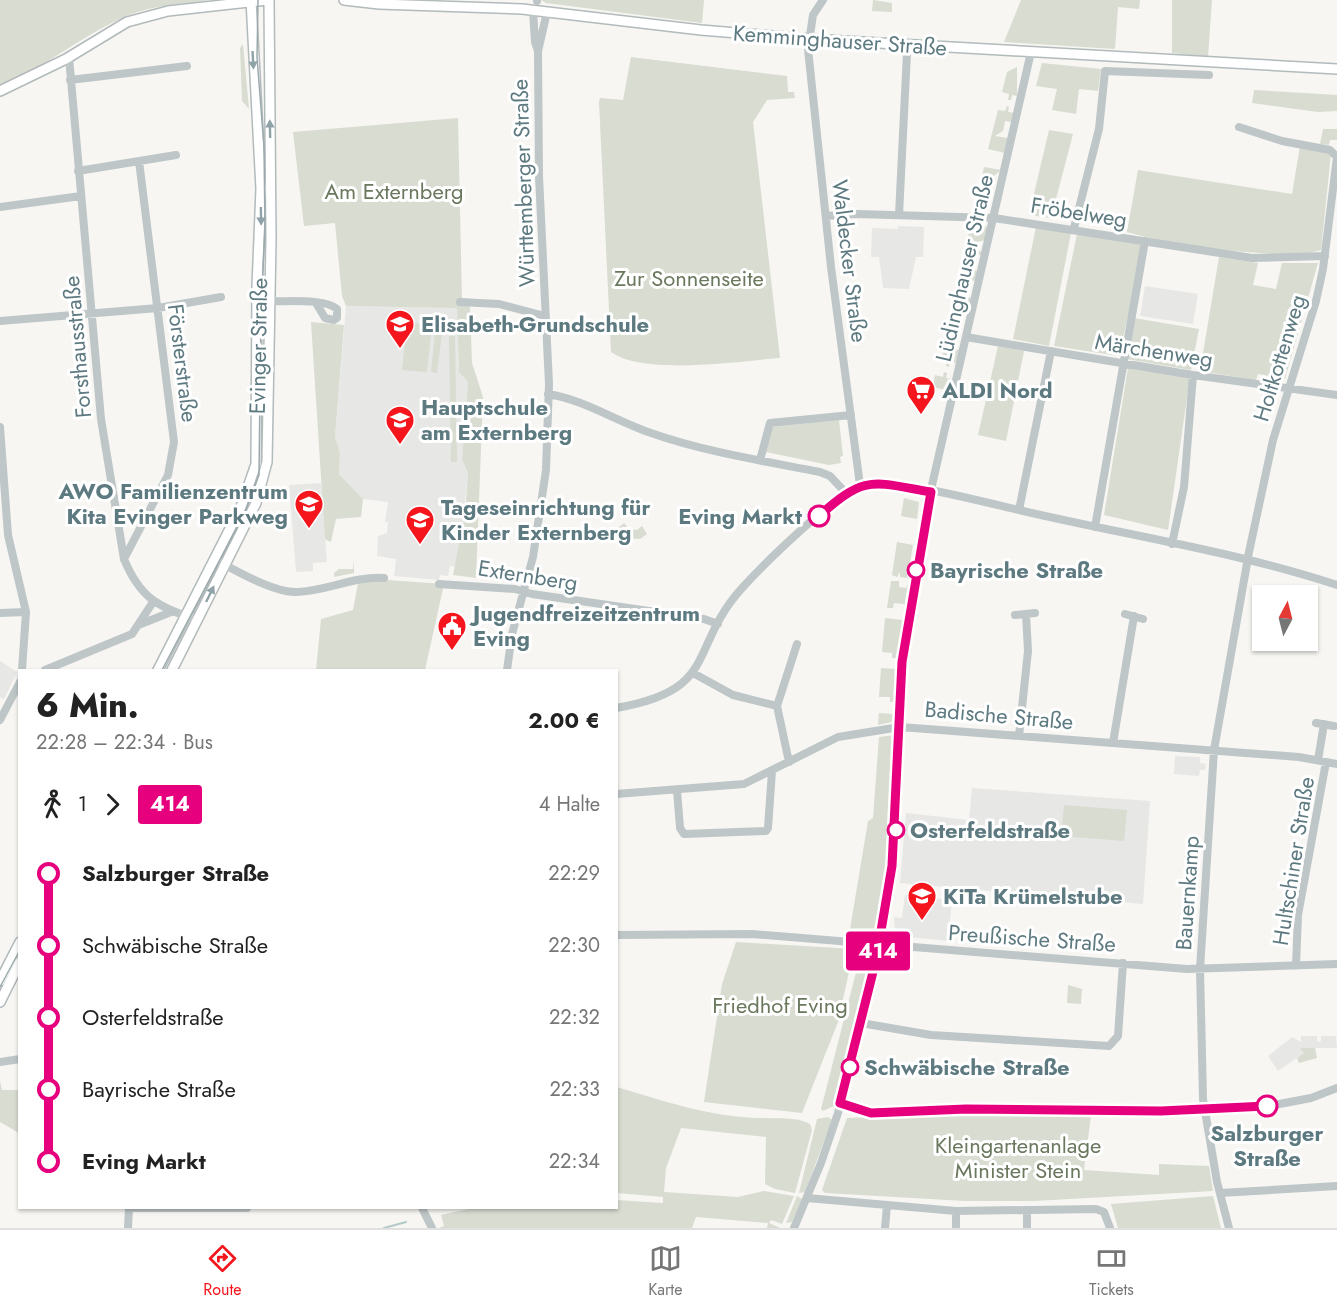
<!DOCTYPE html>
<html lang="de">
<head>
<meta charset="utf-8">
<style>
	:root { --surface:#fff; --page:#f2f2f2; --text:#222; --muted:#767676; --line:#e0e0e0; --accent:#f4151d }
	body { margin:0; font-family:Jost,sans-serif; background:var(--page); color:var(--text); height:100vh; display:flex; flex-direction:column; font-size:22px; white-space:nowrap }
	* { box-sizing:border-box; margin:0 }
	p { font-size:20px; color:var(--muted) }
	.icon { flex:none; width:33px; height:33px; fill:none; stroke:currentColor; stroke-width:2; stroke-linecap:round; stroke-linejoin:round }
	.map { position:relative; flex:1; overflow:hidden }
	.sheet { position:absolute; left:18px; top:669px; width:600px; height:540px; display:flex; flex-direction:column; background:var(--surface); border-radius:0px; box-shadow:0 2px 4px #0004 }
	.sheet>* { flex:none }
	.badge { padding:0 12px; border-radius:4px; font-size:21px; line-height:39px }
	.needle { width:39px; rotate:7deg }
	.fabs { position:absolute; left:1252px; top:585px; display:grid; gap:12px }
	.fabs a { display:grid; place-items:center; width:66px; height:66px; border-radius:0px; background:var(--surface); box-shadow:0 2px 4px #0004; font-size:30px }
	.map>.badge { position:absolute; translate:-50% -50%; box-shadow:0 0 0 3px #fff }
	.legs { display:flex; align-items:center; gap:9px; height:66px; padding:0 18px; font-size:20px }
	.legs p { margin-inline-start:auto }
	.summary { display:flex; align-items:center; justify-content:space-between; height:102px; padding:0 18px }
	h1 { font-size:33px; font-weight:800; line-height:45px }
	ul { padding:0 18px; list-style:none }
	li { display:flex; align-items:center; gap:21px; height:72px; font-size:22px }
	li i { display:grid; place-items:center; width:9px; height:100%; margin:0 8px; background:currentColor }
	li i::after { content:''; width:15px; height:15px; margin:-8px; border:4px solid; border-radius:50%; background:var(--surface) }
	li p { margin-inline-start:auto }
	li:first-child i { background:linear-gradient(#0000 50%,currentColor 0) }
	li:last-child i { background:linear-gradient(currentColor 50%,#0000 0) }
	.tabs { display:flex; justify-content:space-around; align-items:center; height:84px; border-top:2px solid var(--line); background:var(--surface); font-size:16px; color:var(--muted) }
	.tabs a { display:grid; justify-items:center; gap:3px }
	.tabs .selected { color:var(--accent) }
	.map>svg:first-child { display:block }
	.built { fill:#e7e7e6 }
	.green { fill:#d8dcd1 }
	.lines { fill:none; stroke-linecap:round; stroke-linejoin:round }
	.stream { stroke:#b4c9c9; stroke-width:2 }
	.major-casing { stroke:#b2babc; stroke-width:12 }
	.minor { stroke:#bec6c8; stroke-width:8 }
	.major { stroke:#fff; stroke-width:9 }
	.tram { stroke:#9daaad; stroke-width:1.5 }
	.oneway { fill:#8ea2a7 }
	.line-1-casing { stroke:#fff; stroke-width:14 }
	.line-1 { stroke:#e6007e; stroke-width:9 }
	.stop-1-dot { fill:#fff; stroke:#e6007e; stroke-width:3 }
	.labels { text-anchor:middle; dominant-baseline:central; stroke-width:6; stroke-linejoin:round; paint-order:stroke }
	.street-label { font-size:22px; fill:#5e7a81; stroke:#fff }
	.park-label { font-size:22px; fill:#6a785e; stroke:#fff }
	.poi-label { font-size:22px; font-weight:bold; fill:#5e7a81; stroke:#fff; text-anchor:start }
	.stop-label { font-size:22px; font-weight:bold; fill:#5e7a81; stroke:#fff; text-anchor:start }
</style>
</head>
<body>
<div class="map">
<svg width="1337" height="1228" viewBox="0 0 1337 1228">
	<rect width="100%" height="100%" fill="#f7f6f2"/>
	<path class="built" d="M 898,226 L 924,227 L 923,257 L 916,257 L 909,289 L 883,288 L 879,257 L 871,257 L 872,228 L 898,229 Z
		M 1145,286 L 1198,294 L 1193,324 L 1140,316 Z
		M 346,306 L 457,308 L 459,372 L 468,382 L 462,460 L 468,473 L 458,567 L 450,566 L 448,576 L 440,575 L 439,580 L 394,576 L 396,559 L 377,556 L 378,536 L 387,533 L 388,522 L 385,522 L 388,502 L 363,499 L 339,474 L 340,453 L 335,437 Z
		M 321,483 L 327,562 L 313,563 L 313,571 L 296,572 L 289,485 Z
		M 0,661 L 17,672 L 4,699 L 0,697 Z
		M 1175,756 L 1200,757 L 1200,763 L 1206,764 L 1205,770 L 1200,770 L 1199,776 L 1174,774 Z
		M 972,788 L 1150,801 L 1143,904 L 900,883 L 906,813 L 969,820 Z
		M 905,895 L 952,900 L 948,941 L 899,936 L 895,933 L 894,917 L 902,918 Z
		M 1301,1036 L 1317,1036 L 1317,1042 L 1321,1041 L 1321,1036 L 1336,1036 L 1337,1048 L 1301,1048 L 1304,1053 L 1278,1071 L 1268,1056 L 1292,1037 L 1301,1042 Z"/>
	<path class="green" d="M 0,0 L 210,0 C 183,4 154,5 129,15 C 83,34 46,68 0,85 Z
		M 541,0 L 704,0 L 702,23 L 546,3 Z
		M 873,0 L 892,3 L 892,12 L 872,11 Z
		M 1021,0 L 1140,0 L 1139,9 L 1118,7 L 1115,49 L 1004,42 Z
		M 1172,0 L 1212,0 L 1208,57 L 1172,53 Z
		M 243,44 L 249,109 L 242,101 L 240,48 Z
		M 631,57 L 787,76 L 788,92 L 794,92 L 795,98 L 767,100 L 753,122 L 780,358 C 738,361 645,376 611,352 L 599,102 L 600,98 L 623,100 Z
		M 1042,63 L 1101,69 L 1098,91 L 1079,89 L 1076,114 L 1052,110 L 1057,89 L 1036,86 Z
		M 1017,67 L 1017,96 L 1012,95 L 1011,100 L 1008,100 L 1009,94 L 1002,92 L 1007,72 Z
		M 1254,90 L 1337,95 L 1337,111 L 1318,112 L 1252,103 Z
		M 1007,106 L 1009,107 L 1008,112 L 1015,113 L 1012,122 L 1005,121 L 1003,131 L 995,136 L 1008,138 L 1005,153 L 988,149 L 998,110 L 1005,111 Z
		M 458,118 L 462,302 L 470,307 L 472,363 L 483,397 L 476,578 L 453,575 L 465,514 L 468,473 L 462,460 L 468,382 L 459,372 L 457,308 L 346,306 L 342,296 L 335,223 L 304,226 L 293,132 Z
		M 1323,129 L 1337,129 L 1337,140 L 1330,140 L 1329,145 L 1320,144 Z
		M 1049,130 L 1073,134 L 1051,218 L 1029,215 Z
		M 1300,146 L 1331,154 L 1321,250 C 1286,262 1164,244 1127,232 L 1138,170 L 1292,194 Z
		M 984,167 L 1001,170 L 994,176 L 990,189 L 980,185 Z
		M 980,187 L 991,191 L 986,210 L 985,206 L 975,207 Z
		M 974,224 L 988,227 L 985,240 L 966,245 L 970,228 L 973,228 Z
		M 1036,227 L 1071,233 L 1049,346 L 1013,339 Z
		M 1077,234 L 1144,245 L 1119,356 L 1054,346 Z
		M 977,245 L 976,250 L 982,252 L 981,255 L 975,254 L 973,264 L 968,263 L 961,267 L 966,247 Z
		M 1219,257 L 1258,263 L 1253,285 L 1276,289 L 1282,263 L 1318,263 L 1285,379 L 1258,374 L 1256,380 L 1200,371 Z
		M 972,266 L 971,270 L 978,271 L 975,281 L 969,280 L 968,285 L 965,284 L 966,279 L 959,277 L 961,268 Z
		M 964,290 L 967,290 L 965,296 L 971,298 L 968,311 L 952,307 L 955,294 L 962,296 Z
		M 1134,318 L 1199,329 L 1191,370 L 1126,359 Z
		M 311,322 L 344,325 L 335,437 L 340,453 L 339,474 L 363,499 L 361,517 L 336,519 L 331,542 L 325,539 Z
		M 407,322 L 432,325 L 427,372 L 402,370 Z
		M 435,332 L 442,333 L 437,373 L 431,372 Z
		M 449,336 L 455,336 L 457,462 L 451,462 Z
		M 951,343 L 954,343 L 953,348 L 959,350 L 956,363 L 950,361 L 949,367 L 946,366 L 947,361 L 939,359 L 944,351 L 942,346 L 950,347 Z
		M 998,346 L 1024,351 L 1006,441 L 978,435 Z
		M 1128,368 L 1190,377 L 1168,530 L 1104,515 Z
		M 944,372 L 947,373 L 946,378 L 952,379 L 949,391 L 933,387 L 935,375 L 943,377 Z
		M 839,420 L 843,456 L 840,457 L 841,463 L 829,465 L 766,452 L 772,427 Z
		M 904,498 L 919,502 L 917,519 L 901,516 Z
		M 624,523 L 629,529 L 637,530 L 642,526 L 647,534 L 640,539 L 624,538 L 618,528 Z
		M 897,542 L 913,545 L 907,578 L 900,577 L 900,572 L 897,577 L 892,575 Z
		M 354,560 L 354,573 L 334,577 L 334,573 L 339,569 L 353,569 Z
		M 359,578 L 444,584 L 425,670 L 316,670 L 321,619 L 353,610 Z
		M 891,581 L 899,581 L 899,587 L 906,588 L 908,584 L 904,609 L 904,604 L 894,603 L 893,608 L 887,608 Z
		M 904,615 L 899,658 L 892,658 L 892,653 L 882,652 L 885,618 L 902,620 Z
		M 897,664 L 897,702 L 890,702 L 890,697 L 879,697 L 881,668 L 896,669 Z
		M 894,709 L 896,713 L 891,722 L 878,725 L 879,713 L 893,714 Z
		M 895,735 L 891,821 L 878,928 L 874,934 L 849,935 L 868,821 L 873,818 L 879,737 Z
		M 1064,805 L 1127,810 L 1124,841 L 1061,836 Z
		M 736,942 L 854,949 L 838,1022 L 802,1113 L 704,1102 L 722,984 Z
		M 862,949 L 870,950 L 873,955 L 850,1051 L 847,1051 L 842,1071 L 845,1072 L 836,1105 L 823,1111 L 821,1109 Z
		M 1068,985 L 1082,989 L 1081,1004 L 1067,1003 Z
		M 1300,1048 L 1315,1048 L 1317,1058 L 1299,1063 L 1297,1058 L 1304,1053 Z
		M 0,1081 L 2,1090 L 19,1090 L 19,1133 L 0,1122 Z
		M 617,1087 C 663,1101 711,1117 760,1118 C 775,1119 796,1116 810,1124 L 812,1130 L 795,1193 L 775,1189 L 765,1184 L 766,1137 L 681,1128 L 666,1168 L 664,1192 L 738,1197 L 764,1191 L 794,1196 L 782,1224 L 771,1220 L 769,1223 L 780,1228 L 767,1228 L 768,1223 L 696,1217 L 692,1228 L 439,1228 L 444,1226 L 441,1215 L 473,1208 L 616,1208 L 617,1200 L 663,1203 L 663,1197 L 617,1193 Z
		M 980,1114 L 1091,1115 L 1084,1170 L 1159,1175 L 1159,1164 L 1209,1166 L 1213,1191 L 1034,1201 L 965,1201 L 825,1193 L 822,1190 L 847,1118 Z
		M 828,1117 L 832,1120 L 805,1192 L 799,1193 L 817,1119 Z
		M 797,1196 L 802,1199 L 792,1222 L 786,1223 Z
		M 1213,1196 L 1221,1228 L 1118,1228 L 1111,1204 Z"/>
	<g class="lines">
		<path class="stream" d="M 384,1228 L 406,1222"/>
		<g class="major-casing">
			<path id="major" d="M 344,0 L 379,4 L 522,9 L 701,30 L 809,39 L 1337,69
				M 0,91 L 66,59 L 127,22 L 168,11 L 268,0
				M 158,670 L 241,507 L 256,464 L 257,286 L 261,189 L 251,0
				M 172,670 L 256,503 L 267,462 L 271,239 L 269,0
				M 0,981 L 20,942
				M 0,1002 L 20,962"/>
		</g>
		<path class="minor" d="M 823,0 L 813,15 L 808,49 L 831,267 L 860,485
			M 537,1 L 537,0
			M 533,10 L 535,42 L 538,51
			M 69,57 L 101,419 L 124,559 C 140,598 158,607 197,620
			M 70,80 L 187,66
			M 78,171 L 176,155
			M 0,207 L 81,196
			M 899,215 L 907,53
			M 826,216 L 857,214 L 994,218 L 1252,258 L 1325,256
			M 1074,228 L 1099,129 L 1105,71 L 1209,75
			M 270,301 C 287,302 325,298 337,309 L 337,318 L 334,320 L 325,318 L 316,303
			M 460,302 L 499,304 L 545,316
			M 0,321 L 158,308 L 221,297
			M 966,337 L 1193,375 L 1337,395
			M 548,394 C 585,400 616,421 651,433 C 705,452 764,461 820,472 L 830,476 L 845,492
			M 0,427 L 8,535 L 26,612 L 22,670
			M 760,460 L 770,423 L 851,415
			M 1019,510 L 1051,351
			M 1095,527 C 1112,432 1128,336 1145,241
			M 1172,544 L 1184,487 L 1193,375
			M 124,559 L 168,475 L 174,442 L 139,161
			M 216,560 C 237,571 274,593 297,592 C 327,591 354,576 384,578
			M 439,584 L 515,589 L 532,594 L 704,619 L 718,624
			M 0,613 L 26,612
			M 1125,614 L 1143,619
			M 1015,615 L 1035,613
			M 141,624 L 171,612
			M 45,670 L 132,634 L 153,602
			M 507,670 L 512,634 L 533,557 L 546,470 L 549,384 L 539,176 L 538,51 L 547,12
			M 693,673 L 733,695 L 777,706
			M 616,708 C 721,690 687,648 743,587 C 764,564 837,492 863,485 C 890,477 988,503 1019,510 C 1125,535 1234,551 1337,585
			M 0,720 L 20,682
			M 1316,723 L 1334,726
			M 1019,736 L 1028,651 L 1026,614
			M 1113,743 L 1134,616
			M 1318,760 L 1324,724
			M 789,762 L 777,706 L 797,644
			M 677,790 L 680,828 L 684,834 L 766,831 L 768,828 L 772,771
			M 616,794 L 744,784 L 838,737 L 900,727 L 1299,757 L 1337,764
			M 616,935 L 752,934 L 1187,969 L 1337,964
			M 1296,966 L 1298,915 L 1326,762
			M 861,1023 L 931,1035 L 1109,1046 L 1118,1036 L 1123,963
			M 0,1062 L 20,1059
			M 840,1103 L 871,1113 L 966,1109 L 1205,1110 L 1274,1105 L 1311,1098 L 1337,1088
			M 1220,1193 L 1337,1186
			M 807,1198 L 956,1211 L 1096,1209 L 1104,1212 L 1110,1228
			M 129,1208 L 247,1208
			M 422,1208 L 432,1228
			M 956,1211 L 956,1228
			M 128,1228 L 129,1208
			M 794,1228 L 821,1163 L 838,1113 L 879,944 L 896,830 L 902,662 L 927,507 L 1031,52
			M 885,1228 L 887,1205
			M 1027,1228 L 1027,1210
			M 1229,1228 L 1217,1182 L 1203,1099 L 1202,1053 L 1200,969 L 1214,750 L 1249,552 L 1273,440 L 1316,301 L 1323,269 L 1337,157 L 1330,150 L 1282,141 L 1239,127"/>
		<use href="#major" class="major"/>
		<path class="tram" d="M 162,670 L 245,512 L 259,475 L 261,308 L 265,229 L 264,147 L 257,57 L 258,0
			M 0,987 L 20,950"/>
	</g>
	<defs><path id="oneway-solid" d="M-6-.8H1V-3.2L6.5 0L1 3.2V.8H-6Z" transform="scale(1.5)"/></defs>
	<g class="oneway">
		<use href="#oneway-solid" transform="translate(253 60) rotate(87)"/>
		<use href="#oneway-solid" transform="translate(270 129) rotate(-91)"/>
		<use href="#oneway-solid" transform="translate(261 216) rotate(89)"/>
		<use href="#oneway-solid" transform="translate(210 594) rotate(-64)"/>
	</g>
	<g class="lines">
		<g class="line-1-casing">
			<path id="line-1" d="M 819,516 C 866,474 872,482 931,492 L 902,662 L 892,866 L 876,960 L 840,1103 L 871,1113 L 966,1109 L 1161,1111 L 1267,1106"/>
		</g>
		<use href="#line-1" class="line-1"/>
	</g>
	<defs>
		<g id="school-pin" transform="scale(1.5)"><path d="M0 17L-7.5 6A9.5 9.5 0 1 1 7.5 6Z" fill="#f4151d" stroke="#fff"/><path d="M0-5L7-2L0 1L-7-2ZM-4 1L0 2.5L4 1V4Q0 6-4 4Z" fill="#fff"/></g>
		<g id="supermarket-pin" transform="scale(1.5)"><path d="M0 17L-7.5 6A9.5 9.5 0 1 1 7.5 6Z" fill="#f4151d" stroke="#fff"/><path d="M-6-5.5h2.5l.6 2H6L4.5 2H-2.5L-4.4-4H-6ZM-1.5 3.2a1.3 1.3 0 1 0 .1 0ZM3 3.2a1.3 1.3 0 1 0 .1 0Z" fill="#fff"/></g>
		<g id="civic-pin" transform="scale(1.5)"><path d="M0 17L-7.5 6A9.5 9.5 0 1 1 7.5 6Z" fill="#f4151d" stroke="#fff"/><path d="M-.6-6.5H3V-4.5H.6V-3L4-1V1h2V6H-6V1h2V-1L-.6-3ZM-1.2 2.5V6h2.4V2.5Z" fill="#fff"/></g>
	</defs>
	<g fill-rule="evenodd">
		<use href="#school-pin" x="400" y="324"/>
		<use href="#supermarket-pin" x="921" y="390"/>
		<use href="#school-pin" x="400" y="420"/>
		<use href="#school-pin" x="309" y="504"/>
		<use href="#school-pin" x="420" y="520"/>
		<use href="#civic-pin" x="452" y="626"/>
		<use href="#school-pin" x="922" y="896"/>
	</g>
	<g class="stop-1-dot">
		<circle cx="819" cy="516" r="10"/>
		<circle cx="916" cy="570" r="8"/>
		<circle cx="896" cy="830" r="8"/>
		<circle cx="850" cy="1067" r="8"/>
		<circle cx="1267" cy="1106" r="10"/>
	</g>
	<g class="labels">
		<g class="street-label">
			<text transform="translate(840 40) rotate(4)">Kemminghauser Straße</text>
			<text transform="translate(523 183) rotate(-92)">Württemberger Straße</text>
			<text transform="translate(1079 212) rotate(9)">Fröbelweg</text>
			<text transform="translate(850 261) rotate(83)">Waldecker Straße</text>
			<text transform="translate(964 268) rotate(-77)">Lüdinghauser Straße</text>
			<text transform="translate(258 346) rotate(-89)">Evinger Straße</text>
			<text transform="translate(77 347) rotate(-95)">Forsthausstraße</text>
			<text transform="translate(1154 350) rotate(9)">Märchenweg</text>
			<text transform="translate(1279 358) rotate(-73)">Holtkottenweg</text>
			<text transform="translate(183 363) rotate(83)">Försterstraße</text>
			<text transform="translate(528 575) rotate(9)">Externberg</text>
			<text transform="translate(999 715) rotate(5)">Badische Straße</text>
			<text transform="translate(1293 861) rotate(-81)">Hultschiner Straße</text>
			<text transform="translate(1187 893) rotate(-86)">Bauernkamp</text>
			<text transform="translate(1032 938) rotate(4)">Preußische Straße</text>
		</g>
		<g class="park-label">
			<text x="394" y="191">Am Externberg</text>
			<text x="689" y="278">Zur Sonnenseite</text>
			<text x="780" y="1005">Friedhof Eving</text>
			<text x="1018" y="1145">Kleingartenanlage<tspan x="1018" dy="25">Minister Stein</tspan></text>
		</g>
		<g class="poi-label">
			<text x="421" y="324">Elisabeth-Grundschule</text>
			<text x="942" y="390">ALDI Nord</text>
			<text x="421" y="407">Hauptschule<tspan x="421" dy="25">am Externberg</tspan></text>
			<text x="288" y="491" text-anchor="end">AWO Familienzentrum<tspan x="288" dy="25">Kita Evinger Parkweg</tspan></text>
			<text x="441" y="507">Tageseinrichtung für<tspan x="441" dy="25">Kinder Externberg</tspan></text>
			<text x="473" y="613">Jugendfreizeitzentrum<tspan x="473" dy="25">Eving</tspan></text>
			<text x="943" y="896">KiTa Krümelstube</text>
		</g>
		<g class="stop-label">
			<text x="802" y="516" text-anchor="end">Eving Markt</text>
			<text x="930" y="570">Bayrische Straße</text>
			<text x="910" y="830">Osterfeldstraße</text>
			<text x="864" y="1067">Schwäbische Straße</text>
			<text x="1267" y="1133" text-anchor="middle">Salzburger<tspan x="1267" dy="25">Straße</tspan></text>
		</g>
	</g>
</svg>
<div class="fabs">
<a><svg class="needle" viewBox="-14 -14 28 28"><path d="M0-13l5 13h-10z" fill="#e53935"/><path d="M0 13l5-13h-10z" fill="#767676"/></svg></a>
</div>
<b class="badge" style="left:878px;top:951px;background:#e6007e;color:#fff">414</b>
<section class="sheet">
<div class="summary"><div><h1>6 Min.</h1><p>22:28 – 22:34 · Bus</p></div><b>2.00 €</b></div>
<div class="legs"><svg class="icon" aria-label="walk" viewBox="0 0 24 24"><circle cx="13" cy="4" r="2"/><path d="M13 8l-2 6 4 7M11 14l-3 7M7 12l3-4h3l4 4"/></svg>1<svg class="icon" aria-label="forward" viewBox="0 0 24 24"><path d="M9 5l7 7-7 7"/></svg><b class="badge" style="background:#e6007e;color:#fff">414</b><p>4 Halte</p></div>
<ul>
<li><i style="color:#e6007e"></i><b>Salzburger Straße</b><p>22:29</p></li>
<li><i style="color:#e6007e"></i><span>Schwäbische Straße</span><p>22:30</p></li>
<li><i style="color:#e6007e"></i><span>Osterfeldstraße</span><p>22:32</p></li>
<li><i style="color:#e6007e"></i><span>Bayrische Straße</span><p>22:33</p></li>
<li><i style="color:#e6007e"></i><b>Eving Markt</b><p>22:34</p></li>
</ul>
</section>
</div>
<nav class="tabs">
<a class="selected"><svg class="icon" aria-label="directions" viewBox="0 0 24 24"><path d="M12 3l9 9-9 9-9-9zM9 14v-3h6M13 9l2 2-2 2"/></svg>Route</a>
<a><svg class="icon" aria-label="map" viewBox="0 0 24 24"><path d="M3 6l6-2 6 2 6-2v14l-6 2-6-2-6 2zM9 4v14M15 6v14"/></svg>Karte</a>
<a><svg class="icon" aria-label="tickets" viewBox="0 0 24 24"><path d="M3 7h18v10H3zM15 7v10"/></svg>Tickets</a>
</nav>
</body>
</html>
